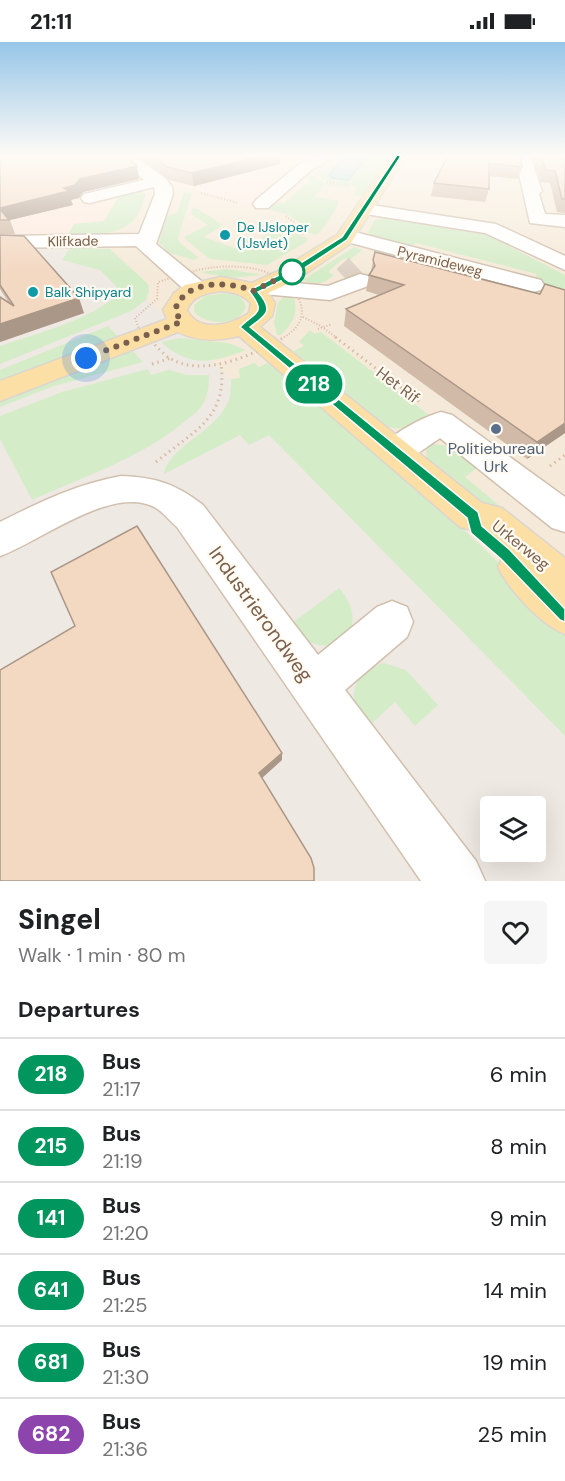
<!DOCTYPE html>
<html lang="en">
<head>
<meta charset="utf-8">
<style>
	:root { --surface:#fff; --page:#f6f6f6; --text:#202124; --muted:#757577; --line:#e0e0e0 }
	body { margin:0; font-family:"DM Sans",sans-serif; background:var(--page); color:var(--text); height:100vh; display:flex; flex-direction:column; font-size:22px; white-space:nowrap }
	* { box-sizing:border-box; margin:0 }
	p { font-size:20px; color:var(--muted) }
	.icon { flex:none; width:33px; height:33px; fill:none; stroke:currentColor; stroke-width:2; stroke-linecap:round; stroke-linejoin:round }
	.map { position:relative; height:839px; overflow:hidden }
	.sheet { display:flex; flex-direction:column; background:var(--surface); flex:1 }
	.sheet>* { flex:none }
	.badge { padding:0 12px; border-radius:20px; font-size:21px; line-height:39px }
	.buttons { position:absolute; left:480px; top:754px; display:grid; gap:12px }
	.buttons a { display:grid; place-items:center; width:66px; height:66px; border-radius:6px; background:var(--surface); box-shadow:0 6px 24px #0002; font-size:30px }
	.you { position:absolute; width:30px; height:30px; margin:-15px; border:4px solid #fff; border-radius:50%; background:#1a73e8; box-shadow:0 0 0 9px #1a73e833 }
	.map>.badge { position:absolute; translate:-50% -50%; box-shadow:0 0 0 3px #fff }
	h2 { padding:0 18px; font-size:22px; line-height:54px }
	.round { display:grid; place-items:center; flex:none; width:63px; height:63px; border-radius:6px; background:var(--page) }
	.head { display:flex; align-items:center; justify-content:space-between; height:102px; padding:0 18px }
	h1 { font-size:28px; font-weight:800; line-height:45px }
	ul { padding:0; list-style:none }
	li { display:flex; align-items:center; gap:18px; height:72px; padding:0 18px; border-top:2px solid var(--line) }
	li div { flex:1 }
	li b { display:block; font-size:22px }
	li em { font-style:normal }
	li .badge { min-width:66px; font-weight:700; text-align:center }
	.status { display:flex; justify-content:space-between; align-items:center; height:42px; padding:0 30px; background:var(--surface); direction:ltr }
	.status svg { height:16px; fill:currentColor }
	.map>svg:first-child { display:block }
	.residential { fill:#f5ead9 }
	.commercial { fill:#fdeadf }
	.industrial { fill:#efe9e3; fill-rule:evenodd }
	.green { fill:#d5ecc8 }
	.water { fill:#bee0e8; stroke:#a4cfda; stroke-width:1.5 }
	.lines { fill:none; stroke-linecap:round; stroke-linejoin:round }
	.minor-tunnel { stroke:#dcd1c3; stroke-width:22; stroke-dasharray:22 11; stroke-linecap:butt }
	.minor-casing { stroke:#d1c0af; stroke-width:3 }
	.major-casing { stroke:#dcd5d0; stroke-width:3 }
	.path-far1 { stroke:#d9bba4; stroke-width:2; stroke-dasharray:1 2; stroke-linecap:butt }
	.path { stroke:#d9bba4; stroke-width:3; stroke-dasharray:1.5 4; stroke-linecap:butt }
	.minor { fill:#fff; fill-rule:evenodd }
	.major { fill:#fcdfa4; fill-rule:evenodd }
	.wall { fill:#d1baa7 }
	.shaded-wall { fill:#aa9788 }
	.building { fill:#f3d8c2; stroke:#aa9788; stroke-width:1.5 }
	.line { fill:#00965e; stroke:#fff; stroke-width:1.5 }
	.walk { stroke:#7a5f4c; stroke-width:6; stroke-dasharray:0 10.8 }
	.culture-dot { fill:#0f9aa8; stroke:#fffbf2; stroke-width:2 }
	.stop-dot { fill:#fff; stroke:#00965e; stroke-width:3 }
	.service-dot { fill:#5c6f8a; stroke:#fffbf2; stroke-width:2 }
	.labels { text-anchor:middle; dominant-baseline:central; stroke-width:4.5; stroke-linejoin:round; paint-order:stroke }
	.far-culture-label { font-size:14px; fill:#0d838f; stroke:#fffbf2; text-anchor:start }
	.far-street-label { font-size:14px; fill:#7a5f4c; stroke:#fffbf2 }
	.street-label { font-size:16px; fill:#7a5f4c; stroke:#fffbf2 }
	.service-label { font-size:16px; fill:#4e5e75; stroke:#fffbf2 }
	.near-street-label { font-size:20px; fill:#7a5f4c; stroke:#fffbf2 }
</style>
</head>
<body>
<div class="status"><b>21:11</b><svg viewBox="0 0 49 12"><path d="M0 12V9h3v3zM5 12V6h3v6zM10 12V3h3v9zM15 12V0h3v12zM26 1h20v11H26zM47 4h2v5h-2z"/></svg></div>
<div class="map">
<svg width="565" height="839" viewBox="0 0 565 839">
	<rect width="100%" height="100%" fill="#fdf7eb"/>
	<path class="residential" d="M 40,114 L 565,114 L 565,662 L 0,206 L 0,153 Z"/>
	<path class="commercial" d="M 40,114 L 200,114 L 274,117 L 296,125 L 252,163 L 180,144 L 146,152 L 137,146 L 113,153 L 118,156 L 104,179 L 74,182 L 67,195 L 0,195 L 0,153 Z"/>
	<path class="industrial" d="M 0,206 L 70,206 L 108,219 L 565,662 L 565,839 L 0,839 ZM 490,765 L 536,765 L 536,810 L 490,810 Z"/>
	<path class="green" d="M 331,114 L 389,114 L 362,154 L 353,153 L 357,147 L 355,144 L 330,140 L 308,129 Z
		M 305,130 L 324,140 L 352,146 L 324,143 L 314,155 L 339,159 C 335,169 326,185 317,193 L 298,188 L 298,180 L 289,173 L 252,163 L 273,160 L 285,161 L 312,137 L 300,134 Z
		M 137,146 L 146,152 C 143,160 140,172 134,178 C 118,195 89,192 68,192 L 74,182 L 104,179 L 118,156 L 113,152 Z
		M 184,150 L 192,151 L 178,196 L 180,201 L 198,215 L 194,218 L 169,211 L 159,200 L 167,174 L 177,171 Z
		M 192,166 L 198,167 L 223,183 L 204,195 L 234,206 L 249,196 L 259,198 L 277,184 L 307,196 L 308,199 L 267,223 L 210,217 L 185,197 L 184,195 L 208,183 L 191,172 Z
		M 385,176 L 487,193 L 565,233 L 565,250 L 560,260 L 532,252 L 531,248 L 537,232 L 416,201 L 412,204 L 370,193 L 368,190 L 375,178 Z
		M 354,205 L 362,208 L 350,218 L 344,216 L 328,230 L 334,233 C 324,242 315,244 303,238 Z
		M 70,206 L 110,207 L 148,242 L 149,249 L 146,258 L 131,269 L 0,322 L 0,304 C 40,290 85,280 118,253 L 117,245 L 100,228 L 62,218 Z
		M 227,227 L 262,233 L 230,236 L 200,230 Z
		M 224,251 C 233,252 244,254 246,265 C 239,284 207,284 194,270 L 194,263 L 205,254 Z
		M 285,254 L 294,257 C 299,272 292,282 281,293 L 277,293 L 274,281 L 278,260 Z
		M 108,284 L 118,294 L 0,339 L 0,328 Z
		M 310,288 L 315,292 L 321,290 L 429,373 C 414,382 403,391 386,384 L 293,309 L 304,304 L 299,300 Z
		M 180,296 L 228,301 L 246,308 C 213,321 189,326 161,300 Z
		M 132,308 L 143,320 L 54,344 L 0,365 L 0,359 Z
		M 254,321 L 259,325 L 268,321 L 461,485 L 496,518 L 565,588 L 565,694 L 269,393 L 249,403 L 240,393 L 164,432 C 167,407 214,389 226,364 C 231,355 231,346 231,337 L 240,336 L 239,327 Z
		M 148,327 L 151,333 L 169,328 L 188,333 L 209,333 C 209,342 208,353 204,360 C 200,369 191,374 184,380 C 139,417 85,434 32,458 L 0,397 L 0,374 L 62,350 Z
		M 432,402 L 451,404 L 481,423 L 465,435 L 565,518 L 516,488 L 427,417 L 426,408 Z
		M 339,546 C 379,591 321,629 291,582 Z
		M 384,621 L 406,628 L 438,663 L 415,684 L 395,660 L 368,685 C 364,678 359,671 356,664 C 348,643 365,625 384,621 Z"/>
	<path class="water" d="M 346,114 L 368,114 L 348,138 L 332,136 L 329,133 Z"/>
	<g class="lines">
		<path class="minor-tunnel" d="M 344,235 L 356,224"/>
		<g class="minor-casing">
			<path id="minor" d="M 117,114 L 134,114 L 165,136 L 172,145 L 173,152 L 156,202 L 205,242 L 208,247 L 205,252 L 197,254 L 189,252 L 136,204 L 0,206 L 0,194 L 139,192 L 155,152 L 154,145 L 90,161 L 84,160 L 81,156 L 84,152 L 144,138 Z
				M 315,114 L 334,114 L 310,129 L 268,166 L 256,166 L 253,162 L 256,158 L 298,123 Z
				M 515,114 L 530,114 L 542,149 L 539,152 L 545,172 L 565,173 L 565,185 L 530,181 Z
				M 365,162 L 496,182 L 565,214 L 565,228 L 485,191 L 359,171 L 356,167 L 359,163 Z
				M 347,188 L 541,238 L 544,243 L 541,248 L 533,250 L 340,198 L 337,194 L 340,190 Z
				M 360,232 L 368,234 L 371,239 L 368,244 L 330,258 L 263,252 L 255,250 L 252,245 L 255,240 L 263,238 L 328,244 Z
				M 441,370 L 452,373 L 565,455 L 565,490 L 552,486 L 440,396 C 422,408 405,424 384,417 L 379,409 C 388,393 423,375 441,370 Z
				M 121,434 C 155,435 176,442 203,463 L 318,613 L 377,565 L 392,559 L 407,565 L 413,580 L 407,595 L 345,648 L 476,819 L 485,839 L 421,839 L 177,485 C 170,479 164,471 156,466 C 113,441 40,500 0,514 L 0,480 C 40,460 77,442 121,434 Z"/>
		</g>
		<g class="major-casing">
			<path id="major" d="M 391,114 L 406,114 L 351,201 L 296,238 L 268,251 L 275,261 L 272,274 L 260,285 L 482,461 L 502,466 L 565,516 L 565,592 C 541,583 509,548 498,525 L 504,512 L 479,490 L 460,485 L 239,294 C 218,299 198,300 178,290 L 0,359 L 0,339 L 167,277 L 163,268 L 174,251 L 185,243 L 221,235 L 252,241 L 280,228 L 337,193 ZM 221,249 C 233,250 242,252 251,261 L 249,271 C 231,283 199,292 187,268 C 193,253 207,251 221,249 Z"/>
		</g>
		<path class="path-far1" d="M 327,140 L 350,144
			M 201,151 L 238,161
			M 286,174 L 294,180 L 295,188 L 304,192
			M 303,275 L 319,283 L 337,296
			M 318,287 L 332,282
			M 149,296 L 139,287 L 135,276 L 157,257 L 158,240 C 193,229 212,221 250,226 C 285,230 327,270 283,296"/>
		<path class="path" d="M 147,295 C 155,302 162,312 171,317 C 206,336 254,312 285,295
			M 335,295 L 420,360
			M 152,322 L 171,316
			M 156,420 C 193,389 228,377 221,322
			M 550,424 L 565,413"/>
		<use href="#minor" class="minor"/>
		<use href="#major" class="major"/>
	</g>
	<path class="wall" d="M 0,114 L 137,124 L 139,137 L 83,150 L 79,156 L 71,158 L 73,163 L 10,178 L 15,192 L 0,192 Z
		M 138,114 L 280,114 L 280,122 L 194,144 L 169,138 Z
		M 448,114 L 522,125 L 518,137 L 489,134 L 489,147 L 485,160 L 431,154 L 434,141 Z
		M 531,114 L 565,114 L 565,171 L 557,170 L 550,141 L 541,140 Z
		M 0,193 L 84,271 L 0,300 L 9,261 L 0,247 Z
		M 375,210 L 565,391 L 527,417 L 344,284 L 346,267 L 379,253 L 366,249 L 369,233 L 371,229 Z"/>
	<path class="shaded-wall" d="M 263,114 L 280,114 L 280,122 L 194,144 L 192,131 Z
		M 137,124 L 139,137 L 83,150 L 79,156 L 71,158 L 73,163 L 10,178 L 0,168 L 0,166 L 64,146 L 80,137 Z
		M 79,256 L 84,271 L 0,300 L 0,282 Z
		M 565,381 L 565,391 L 527,417 L 537,400 Z
		M 282,711 L 282,718 L 261,737 L 259,731 Z"/>
	<path class="building" d="M 0,114 L 125,114 L 137,124 L 80,137 L 75,143 L 64,146 L 69,149 L 0,166 Z
		M 152,114 L 263,114 L 192,131 L 167,125 Z
		M 448,114 L 520,114 L 522,125 L 489,121 L 489,147 L 434,141 Z
		M 540,114 L 565,114 L 565,157 L 562,157 L 555,129 L 546,128 Z
		M 0,167 L 9,178 L 0,178 Z
		M 0,193 L 24,194 L 79,256 L 0,282 L 0,255 L 14,264 L 0,243 Z
		M 375,210 L 540,252 L 545,242 L 565,248 L 565,381 L 537,400 L 346,267 L 404,243 L 369,233 L 375,224 L 373,218 Z
		M 137,484 L 282,711 L 259,731 L 311,816 L 314,826 L 314,839 L 0,839 L 0,628 L 75,584 L 51,530 Z"/>
	<linearGradient id="sky" x2="0" y2="1"><stop stop-color="#97c6e8"/><stop offset="0.49" stop-color="#fefbf6"/><stop offset="1" stop-color="#fefbf6" stop-opacity="0"/></linearGradient>
	<rect width="565" height="232" fill="url(#sky)"/>
	<path class="line" d="M 397,113 L 401,114 L 347,198 L 297,231 L 258,250 C 274,268 267,273 250,285 L 478,470 L 482,484 L 510,508 L 565,567 L 565,580 L 560,578 L 501,517 L 471,491 L 467,476 L 240,285 C 256,269 267,272 249,249 L 250,248 L 291,227 L 342,195 Z"/>
	<g class="lines">
		<path class="walk" d="M 86,316 L 181,280 L 175,268 C 185,237 229,239 253,249 L 294,229 L 292,230"/>
	</g>
	<g class="culture-dot">
		<circle cx="225" cy="193" r="6"/>
		<circle cx="33" cy="250" r="6"/>
	</g>
	<circle class="stop-dot" cx="292" cy="230" r="12"/>
	<circle class="service-dot" cx="496" cy="387" r="6"/>
	<g class="labels">
		<g class="far-culture-label">
			<text x="237" y="185">De IJsloper<tspan x="237" dy="16">(IJsvlet)</tspan></text>
			<text x="45" y="250">Balk Shipyard</text>
		</g>
		<g class="far-street-label">
			<text transform="translate(73 199) rotate(-1)">Klifkade</text>
			<text transform="translate(440 219) rotate(14)">Pyramideweg</text>
		</g>
		<g class="street-label">
			<text transform="translate(398 343) rotate(37)">Het Rif</text>
			<text transform="translate(521 503) rotate(39)">Urkerweg</text>
		</g>
		<g class="service-label">
			<text x="496" y="406">Politiebureau<tspan x="496" dy="18">Urk</tspan></text>
		</g>
		<g class="near-street-label">
			<text transform="translate(261 572) rotate(54)">Industrierondweg</text>
		</g>
	</g>
</svg>
<div class="buttons">
<a><svg class="icon" aria-label="layers" viewBox="0 0 24 24"><path d="M12 4l9 5-9 5-9-5zM3 14l9 5 9-5"/></svg></a>
</div>
<div class="you" style="left:86px;top:316px"></div>
<b class="badge" style="left:314px;top:342px;background:#00965e;color:#fff">218</b>
</div>
<section class="sheet">
<div class="head"><div><h1>Singel</h1><p>Walk · 1 min · 80 m</p></div><a class="round"><svg class="icon" aria-label="heart" viewBox="0 0 24 24"><path d="M12 20l-8-8c-3-5 5-10 8-4 3-6 11-1 8 4z"/></svg></a></div>
<h2>Departures</h2>
<ul>
<li><span class="badge" style="background:#00965e;color:#fff">218</span><div><b>Bus</b><p>21:17</p></div><em>6 min</em></li>
<li><span class="badge" style="background:#00965e;color:#fff">215</span><div><b>Bus</b><p>21:19</p></div><em>8 min</em></li>
<li><span class="badge" style="background:#00965e;color:#fff">141</span><div><b>Bus</b><p>21:20</p></div><em>9 min</em></li>
<li><span class="badge" style="background:#00965e;color:#fff">641</span><div><b>Bus</b><p>21:25</p></div><em>14 min</em></li>
<li><span class="badge" style="background:#00965e;color:#fff">681</span><div><b>Bus</b><p>21:30</p></div><em>19 min</em></li>
<li><span class="badge" style="background:#8e44ad;color:#fff">682</span><div><b>Bus</b><p>21:36</p></div><em>25 min</em></li>
</ul>
</section>
</body>
</html>
